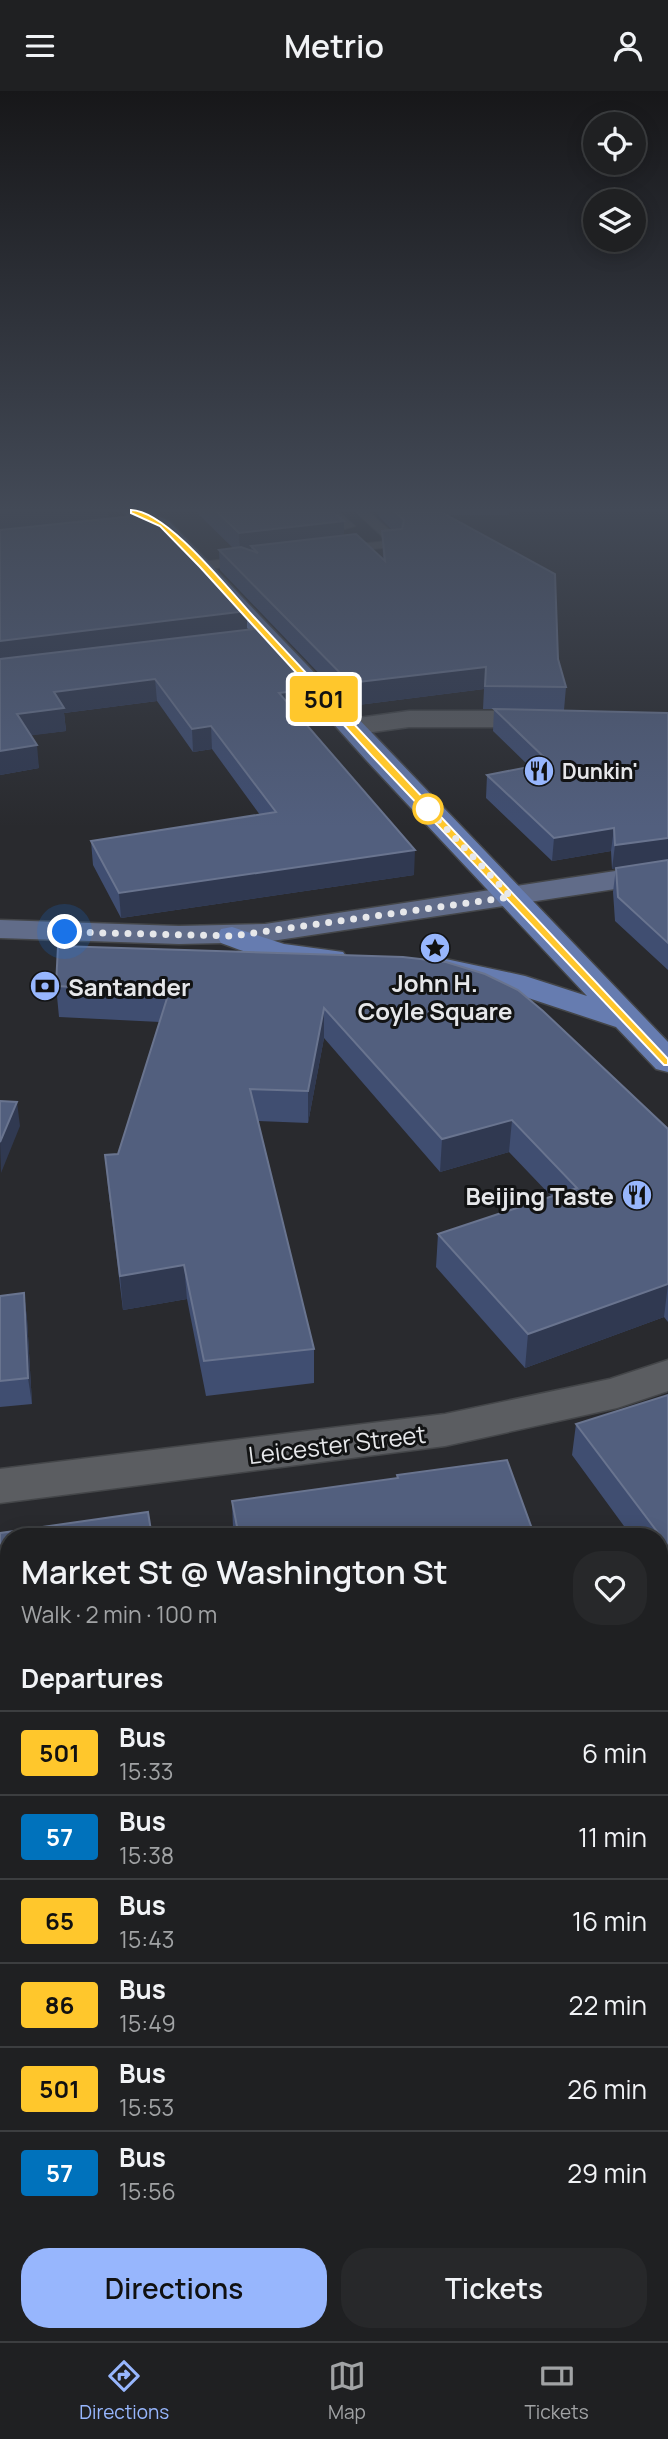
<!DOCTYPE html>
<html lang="en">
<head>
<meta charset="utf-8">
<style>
	:root { --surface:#1f2022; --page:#27282a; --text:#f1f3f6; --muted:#a1a3a5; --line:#3c3e40; --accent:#97b6fd }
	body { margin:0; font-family:Manrope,sans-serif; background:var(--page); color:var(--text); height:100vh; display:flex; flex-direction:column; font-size:26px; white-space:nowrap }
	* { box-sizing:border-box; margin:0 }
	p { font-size:23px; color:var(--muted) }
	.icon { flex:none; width:38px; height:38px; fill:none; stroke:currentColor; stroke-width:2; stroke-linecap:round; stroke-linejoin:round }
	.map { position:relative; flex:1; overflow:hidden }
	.drawer { position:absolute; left:0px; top:1437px; width:668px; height:814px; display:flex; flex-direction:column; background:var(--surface); border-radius:28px 28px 0 0; box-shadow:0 4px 18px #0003,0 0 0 2px var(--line) }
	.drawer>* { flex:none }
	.badge { padding:0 14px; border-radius:5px; font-size:24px; line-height:46px }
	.controls { position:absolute; left:583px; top:21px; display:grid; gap:14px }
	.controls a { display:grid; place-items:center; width:63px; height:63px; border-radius:50%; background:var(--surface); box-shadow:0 4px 18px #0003,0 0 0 2px var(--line); font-size:35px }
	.you { position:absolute; width:35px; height:35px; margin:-18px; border:5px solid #fff; border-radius:50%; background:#1a73e8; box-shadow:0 0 0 10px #1a73e833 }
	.map>.badge { position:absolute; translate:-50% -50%; box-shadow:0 0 0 4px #fff }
	h2 { padding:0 21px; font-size:26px; line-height:63px }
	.round { display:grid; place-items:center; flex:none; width:74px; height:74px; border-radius:28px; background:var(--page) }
	.head { display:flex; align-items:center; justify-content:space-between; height:119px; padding:0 21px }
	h1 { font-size:33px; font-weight:600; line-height:52px }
	.button { display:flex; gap:14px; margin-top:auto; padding:14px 21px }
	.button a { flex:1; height:80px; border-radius:28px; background:var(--accent); color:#111; font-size:28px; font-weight:600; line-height:80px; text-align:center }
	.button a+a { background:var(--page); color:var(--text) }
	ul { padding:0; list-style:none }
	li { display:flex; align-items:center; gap:21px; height:84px; padding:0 21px; border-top:2px solid var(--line) }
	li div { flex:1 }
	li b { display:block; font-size:26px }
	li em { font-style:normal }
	li .badge { min-width:77px; font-weight:700; text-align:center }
	header { display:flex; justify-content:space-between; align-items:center; height:91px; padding:0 21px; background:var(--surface); font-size:32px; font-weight:600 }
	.tabs { display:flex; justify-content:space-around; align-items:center; height:98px; border-top:2px solid var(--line); background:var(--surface); font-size:19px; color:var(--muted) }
	.tabs a { display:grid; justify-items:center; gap:4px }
	.tabs .selected { color:var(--accent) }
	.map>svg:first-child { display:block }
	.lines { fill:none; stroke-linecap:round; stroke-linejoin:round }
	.lane-casing { stroke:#444649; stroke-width:2 }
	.street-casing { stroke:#444649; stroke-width:3 }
	.secondary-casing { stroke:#444649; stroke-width:3 }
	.primary-casing { stroke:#444649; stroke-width:3 }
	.lane { fill:#5b5d61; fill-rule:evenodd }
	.street { fill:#5b5d61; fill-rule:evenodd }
	.secondary { fill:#616c89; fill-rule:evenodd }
	.primary { fill:#667cb0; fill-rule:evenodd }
	.wall { fill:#404e71 }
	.shaded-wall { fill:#303951 }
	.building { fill:#525f7e; stroke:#69748f; stroke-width:2 }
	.line { fill:#ffc72c; stroke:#fff; stroke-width:2 }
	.walk { stroke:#e6e7ea; stroke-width:7; stroke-dasharray:0 12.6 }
	.stop-dot { fill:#fff; stroke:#ffc72c; stroke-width:3.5 }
	.labels { text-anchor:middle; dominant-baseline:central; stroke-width:6; stroke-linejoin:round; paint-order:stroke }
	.far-poi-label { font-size:21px; font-weight:bold; fill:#e6e7ea; stroke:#121314; text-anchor:start }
	.poi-label { font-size:24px; font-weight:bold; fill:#e6e7ea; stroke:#121314 }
	.street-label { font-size:24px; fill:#e6e7ea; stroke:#121314 }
</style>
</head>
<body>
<header><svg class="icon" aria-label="menu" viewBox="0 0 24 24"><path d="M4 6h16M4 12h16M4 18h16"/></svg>Metrio<svg class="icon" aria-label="person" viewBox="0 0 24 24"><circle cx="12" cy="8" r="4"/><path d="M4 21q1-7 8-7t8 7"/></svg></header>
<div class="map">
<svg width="668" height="2250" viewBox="0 0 668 2250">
	<rect width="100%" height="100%" fill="#292a2e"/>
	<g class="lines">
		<g class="lane-casing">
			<path id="lane" d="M 326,421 L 339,421 L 355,435 L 345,438 Z
				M 356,421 L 369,421 L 401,449 L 401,455 L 336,462 L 334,459 L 340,455 L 387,450 Z
				M 250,465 L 254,466 L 254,472 L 202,479 L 196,475 L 202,471 Z"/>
		</g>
		<g class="street-casing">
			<path id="street" d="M 409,620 L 544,620 L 553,623 L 557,628 L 553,633 L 544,636 L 409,636 L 351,644 L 342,641 L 338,636 L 342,631 L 351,628 Z
				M 668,1269 L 668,1300 L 617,1317 L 445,1355 L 0,1412 L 0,1378 L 445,1323 L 610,1288 Z"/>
		</g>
		<g class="secondary-casing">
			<path id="secondary" d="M 668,772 L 668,790 L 265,851 L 179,853 L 0,847 L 0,829 L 179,835 L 265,833 Z
				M 668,2151 L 668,2217 L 660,2219 L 660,2153 Z
				M 306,2242 L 409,2242 L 406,2250 L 303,2250 Z"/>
		</g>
		<g class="primary-casing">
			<path id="primary" d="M 124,421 L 149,421 L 169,430 L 668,951 L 668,981 L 656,978 L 616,936 L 507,900 L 430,884 L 425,877 L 430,870 L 441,867 L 525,885 L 587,905 L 366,669 L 195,479 L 155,438 L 127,425 Z
				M 232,836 L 284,853 L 343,861 L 348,868 L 343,875 C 305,884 257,865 221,852 L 217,845 L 221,838 Z"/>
		</g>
		<use href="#lane" class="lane"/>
		<use href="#street" class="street"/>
		<use href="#secondary" class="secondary"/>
		<use href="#primary" class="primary"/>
	</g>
	<path class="wall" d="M 0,421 L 107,421 L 108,428 L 247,538 L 318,619 L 296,622 L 414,784 L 121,827 L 93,774 L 91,750 L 260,724 L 212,658 L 193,661 L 157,610 L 64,622 L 66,640 L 31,644 L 39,677 L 0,684 Z
		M 196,421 L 333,421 L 344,444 L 383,467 L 382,440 L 392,439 L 379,426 L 378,421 L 509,421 L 509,424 L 447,424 L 558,568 L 566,596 L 564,619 L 515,619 L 668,622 L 668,879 L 615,830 L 613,801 L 616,777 L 612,778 L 611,760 L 552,770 L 486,707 L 487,684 L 530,676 L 493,640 L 494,618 L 483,618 L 484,598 L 350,615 L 220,479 L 219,459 L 233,457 Z
		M 403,866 L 668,1038 L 668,1231 L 664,1226 L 525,1277 L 436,1176 L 438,1143 L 551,1105 L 509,1061 L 440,1081 L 324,947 L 308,1032 L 258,1030 L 314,1258 L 314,1292 L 206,1305 L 187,1208 L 123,1219 L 108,1096 L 105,1064 L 118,1063 L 160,931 L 59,926 L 56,895 Z
		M 24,1202 L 27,1228 L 32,1313 L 0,1316 L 0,1205 Z
		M 668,1304 L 668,1490 L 666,1491 L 660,1482 L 660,1446 L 632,1446 L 572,1364 L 576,1333 Z
		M 397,1384 L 535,1446 L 235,1446 L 233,1437 L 232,1410 L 397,1387 Z
		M 0,1442 L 9,1446 L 9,1751 L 0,1753 Z
		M 668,1700 L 668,1972 L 660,1973 L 660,1702 Z"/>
	<path class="shaded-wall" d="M 16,421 L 107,421 L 108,431 L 0,441 L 0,422 Z
		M 344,430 L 344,452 L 251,455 L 251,463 L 240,464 L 239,442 Z
		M 247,520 L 247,541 L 0,571 L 0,550 Z
		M 486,576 L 484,598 L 350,615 L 350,592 Z
		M 155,588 L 157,610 L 64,622 L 66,640 L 20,646 L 17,623 L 54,601 Z
		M 317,597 L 318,619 L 279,624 L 279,602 Z
		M 211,635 L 212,658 L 193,661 L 192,638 Z
		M 37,654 L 39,677 L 0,684 L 0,660 Z
		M 614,737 L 611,760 L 552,770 L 554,747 Z
		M 668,747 L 668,770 L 612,778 L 615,754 Z
		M 415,759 L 414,784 L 121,827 L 119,802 Z
		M 324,917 L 324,947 L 308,1032 L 308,1000 Z
		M 17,1011 L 20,1035 L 1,1082 L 0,1051 Z
		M 512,1029 L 509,1061 L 440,1081 L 442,1048 Z
		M 184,1174 L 187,1208 L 123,1219 L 120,1185 Z
		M 668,1193 L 664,1226 L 525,1277 L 528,1243 Z
		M 24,1202 L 27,1228 L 32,1313 L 28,1287 Z"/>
	<path class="building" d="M 217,421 L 333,421 L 344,430 L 239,442 Z
		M 395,421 L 441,421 L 555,483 L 558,568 L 566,596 L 485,595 L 486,576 L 350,592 L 219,459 L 241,456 L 258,462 L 251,455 L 356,443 L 385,470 L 382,440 L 402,438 L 404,429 Z
		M 143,424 L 162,431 L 247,520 L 0,550 L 0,439 Z
		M 262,537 L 317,597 L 279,602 L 415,759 L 119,802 L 91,750 L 276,721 L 211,635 L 192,638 L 155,588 L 54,601 L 64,617 L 17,623 L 37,654 L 0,660 L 0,568 Z
		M 494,618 L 668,622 L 668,747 L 615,754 L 614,737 L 554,747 L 487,684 L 550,672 Z
		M 668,769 L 668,852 L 618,806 L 616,777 Z
		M 58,855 L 403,866 L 446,871 L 485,883 L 518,899 L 543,920 L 668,1038 L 668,1193 L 528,1243 L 438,1143 L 577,1097 L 512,1029 L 442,1048 L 324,917 L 308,1000 L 250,998 L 314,1258 L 204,1270 L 184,1174 L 120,1185 L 105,1064 L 118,1063 L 169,901 L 56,895 Z
		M 0,1010 L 17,1011 L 0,1051 Z
		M 24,1202 L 28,1287 L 0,1290 L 0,1205 Z
		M 668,1304 L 668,1455 L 576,1333 Z
		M 507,1369 L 535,1446 L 239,1446 L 232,1410 L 398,1387 L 397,1384 Z
		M 148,1421 L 152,1446 L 9,1446 L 9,1719 L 0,1720 L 0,1442 Z
		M 668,1700 L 668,1943 L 660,1944 L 660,1702 Z
		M 9,1867 L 9,2095 L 8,2095 L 0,1930 L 0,1868 Z"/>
	<linearGradient id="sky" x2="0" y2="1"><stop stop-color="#171719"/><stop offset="0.57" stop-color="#434a57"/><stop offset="1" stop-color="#434a57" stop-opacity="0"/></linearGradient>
	<rect width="668" height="736" fill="url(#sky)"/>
	<path class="line" d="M 131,419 C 167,420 228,498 253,525 C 391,674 532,821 668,968 L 668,974 L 664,974 L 372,665 L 200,476 L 160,435 L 131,422 Z"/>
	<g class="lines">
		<path class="walk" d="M 65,841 L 233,845 L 511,806 L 424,714 L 428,718"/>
	</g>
	<defs>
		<g id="restaurant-disc" transform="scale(1.575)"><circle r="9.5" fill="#97b6fd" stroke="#121314"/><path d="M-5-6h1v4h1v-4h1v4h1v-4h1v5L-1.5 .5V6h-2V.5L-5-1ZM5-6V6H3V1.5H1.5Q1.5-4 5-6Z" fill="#111"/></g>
		<g id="sight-disc" transform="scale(1.575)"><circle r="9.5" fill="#97b6fd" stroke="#121314"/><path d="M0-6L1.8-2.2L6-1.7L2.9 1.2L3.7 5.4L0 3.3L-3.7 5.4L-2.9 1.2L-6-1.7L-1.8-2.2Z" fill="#111"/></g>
		<g id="bank-disc" transform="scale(1.575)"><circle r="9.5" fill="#97b6fd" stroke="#121314"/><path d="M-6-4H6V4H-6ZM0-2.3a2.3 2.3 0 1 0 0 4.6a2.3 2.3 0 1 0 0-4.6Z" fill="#111"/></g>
	</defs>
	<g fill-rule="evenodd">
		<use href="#restaurant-disc" x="539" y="680"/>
		<use href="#sight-disc" x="435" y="857"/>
		<use href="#bank-disc" x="45" y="895"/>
		<use href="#restaurant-disc" x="637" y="1104"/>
	</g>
	<circle class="stop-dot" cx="428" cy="718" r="14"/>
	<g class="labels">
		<g class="far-poi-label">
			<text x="562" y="680">Dunkin'</text>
		</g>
		<g class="poi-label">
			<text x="435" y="891">John H.<tspan x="435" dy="28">Coyle Square</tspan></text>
			<text x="68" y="895" text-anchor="start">Santander</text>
			<text x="614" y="1104" text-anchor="end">Beijing Taste</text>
		</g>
		<g class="street-label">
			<text transform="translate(337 1353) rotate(-7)">Leicester Street</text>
		</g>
	</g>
</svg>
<div class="controls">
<a><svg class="icon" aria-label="locate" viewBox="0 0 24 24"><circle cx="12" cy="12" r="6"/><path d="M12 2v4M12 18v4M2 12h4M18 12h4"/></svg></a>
<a><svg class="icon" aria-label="layers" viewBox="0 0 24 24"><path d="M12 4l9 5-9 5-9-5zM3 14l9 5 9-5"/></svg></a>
</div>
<div class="you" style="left:65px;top:841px"></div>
<b class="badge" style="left:324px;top:608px;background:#ffc72c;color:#111">501</b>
<section class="drawer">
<div class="head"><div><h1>Market St @ Washington St</h1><p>Walk · 2 min · 100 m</p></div><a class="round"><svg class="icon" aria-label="heart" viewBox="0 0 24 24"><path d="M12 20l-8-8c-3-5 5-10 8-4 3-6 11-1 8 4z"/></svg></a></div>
<h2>Departures</h2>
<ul>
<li><span class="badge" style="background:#ffc72c;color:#111">501</span><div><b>Bus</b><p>15:33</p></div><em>6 min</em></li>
<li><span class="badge" style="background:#0072bc;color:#fff">57</span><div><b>Bus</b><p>15:38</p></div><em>11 min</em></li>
<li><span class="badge" style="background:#ffc72c;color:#111">65</span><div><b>Bus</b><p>15:43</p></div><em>16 min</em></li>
<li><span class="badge" style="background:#ffc72c;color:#111">86</span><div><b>Bus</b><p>15:49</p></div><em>22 min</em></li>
<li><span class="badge" style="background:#ffc72c;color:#111">501</span><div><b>Bus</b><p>15:53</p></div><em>26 min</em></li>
<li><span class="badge" style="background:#0072bc;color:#fff">57</span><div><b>Bus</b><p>15:56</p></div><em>29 min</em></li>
</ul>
<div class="button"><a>Directions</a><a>Tickets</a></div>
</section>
</div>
<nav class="tabs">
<a class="selected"><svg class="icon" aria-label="directions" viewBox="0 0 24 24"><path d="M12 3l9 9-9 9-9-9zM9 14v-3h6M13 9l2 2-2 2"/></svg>Directions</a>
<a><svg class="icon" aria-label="map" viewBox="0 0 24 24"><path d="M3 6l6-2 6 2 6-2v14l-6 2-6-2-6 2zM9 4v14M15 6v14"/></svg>Map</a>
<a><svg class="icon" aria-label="tickets" viewBox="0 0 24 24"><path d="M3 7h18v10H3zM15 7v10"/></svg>Tickets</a>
</nav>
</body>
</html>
